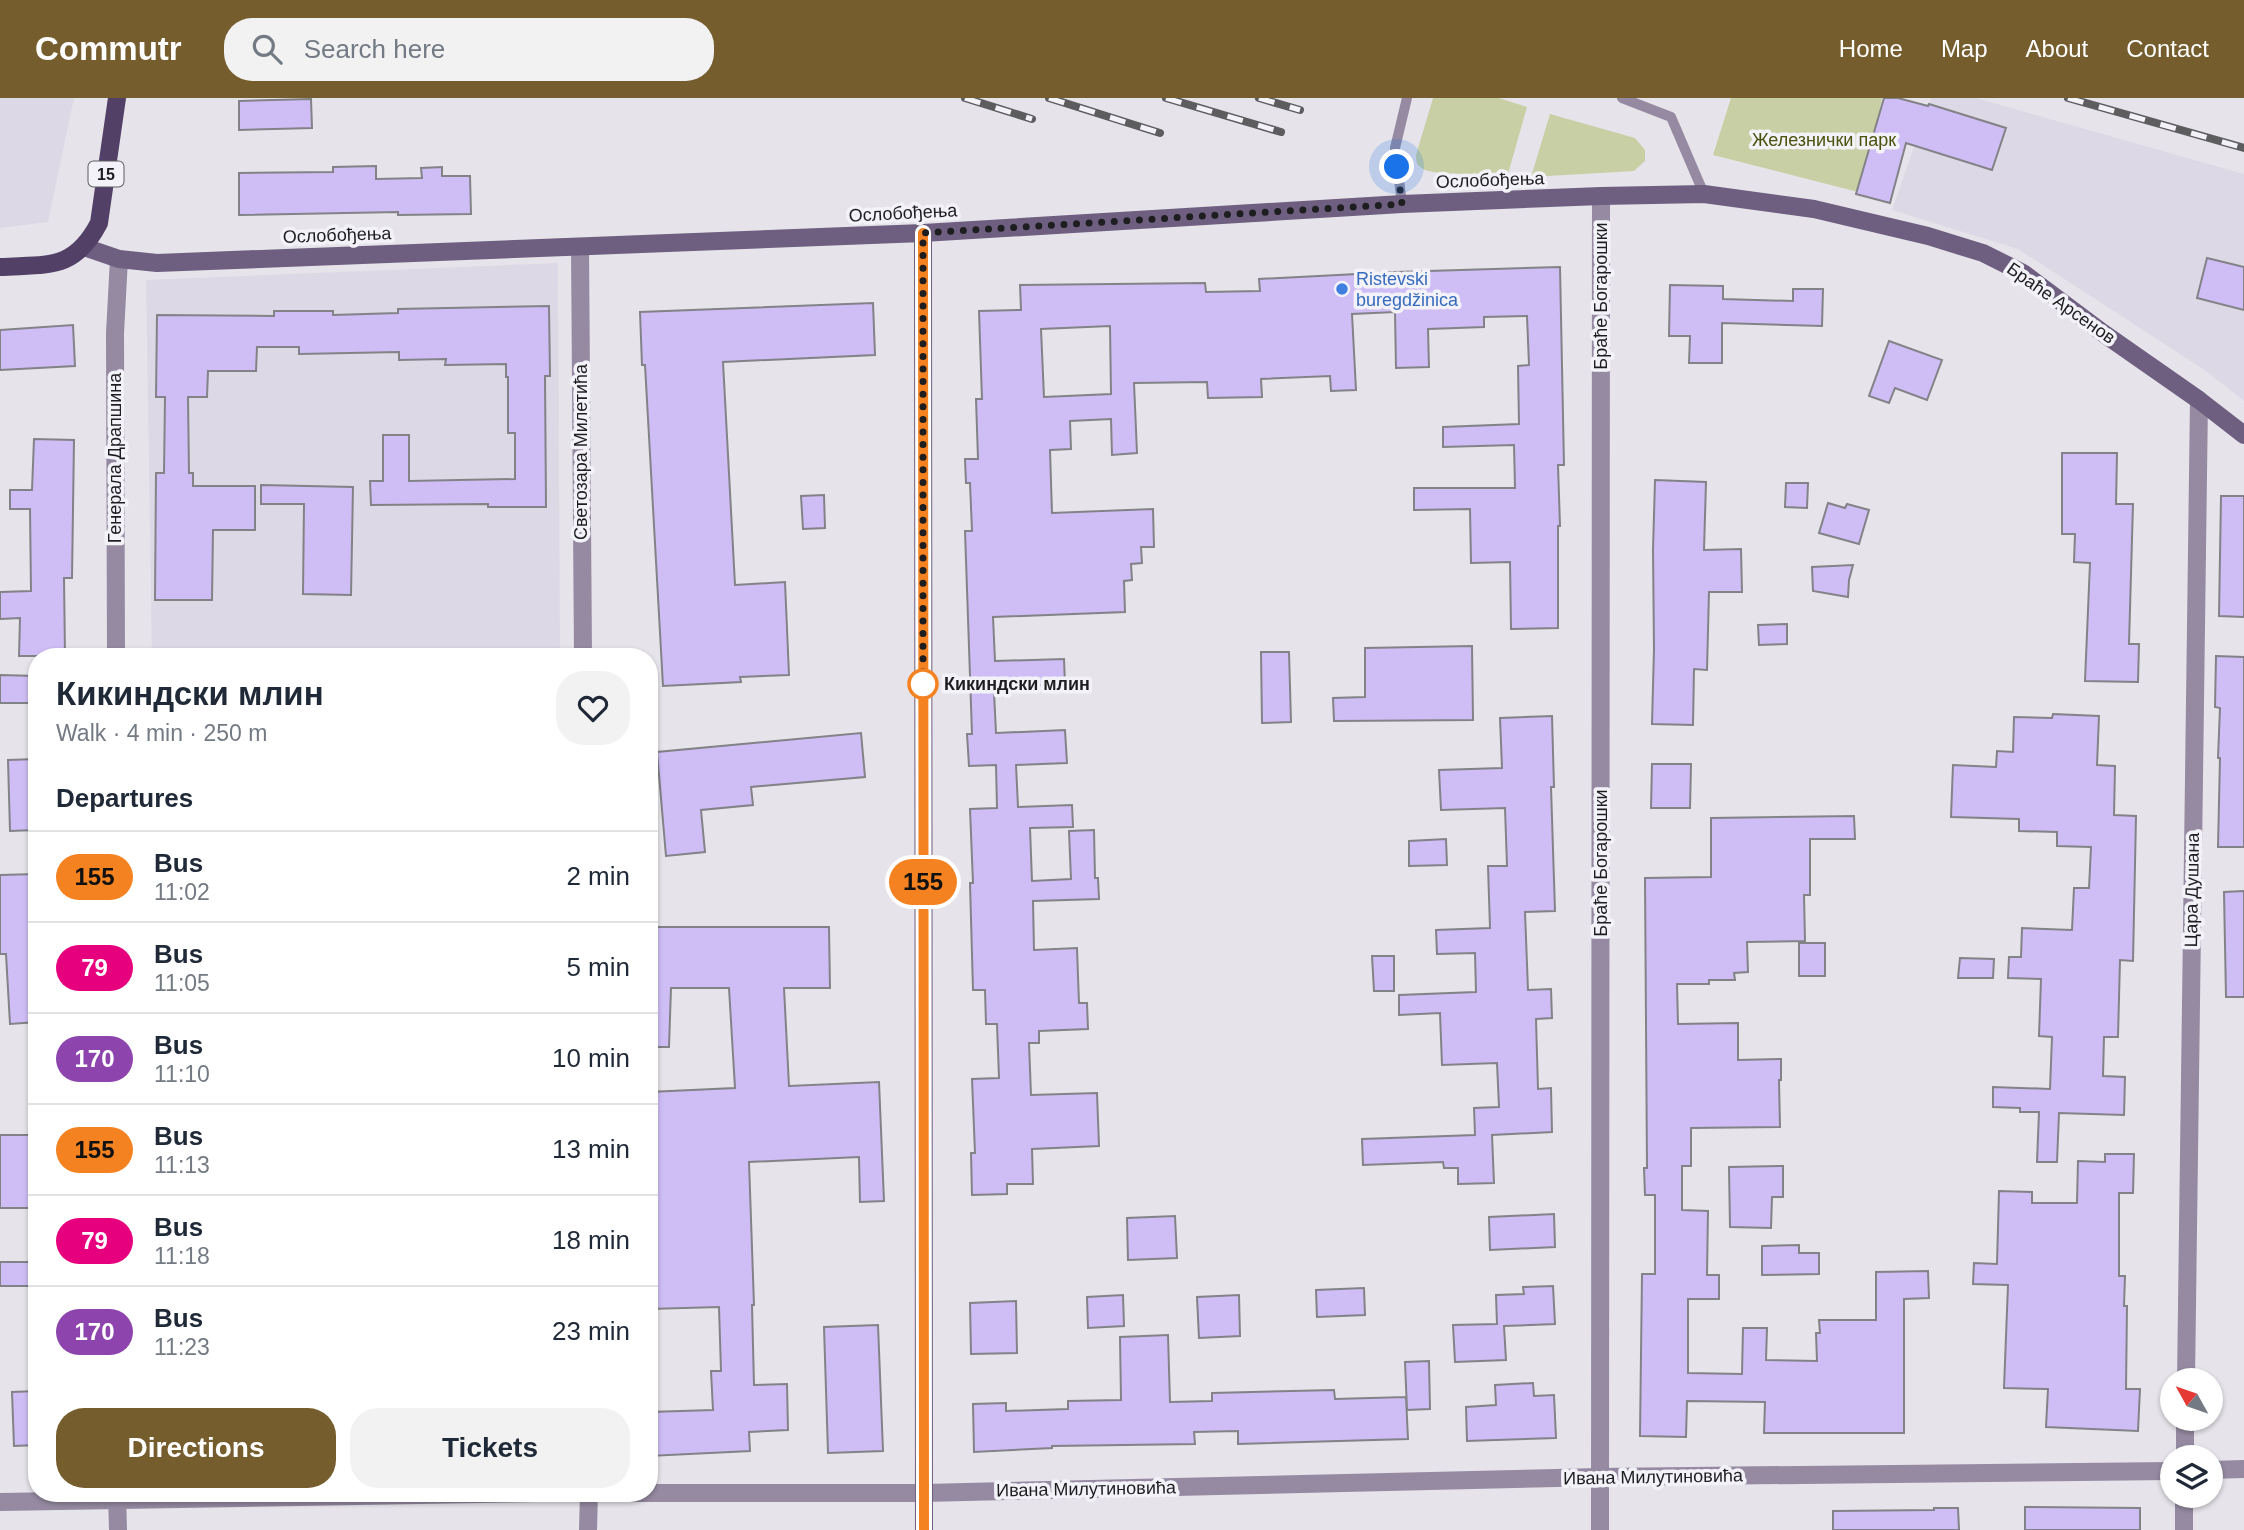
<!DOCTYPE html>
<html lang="en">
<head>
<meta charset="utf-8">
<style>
	:root { --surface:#fff; --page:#f2f2f3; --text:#1f2937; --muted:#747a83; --line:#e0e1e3; --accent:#765d2e }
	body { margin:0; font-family:Arial,sans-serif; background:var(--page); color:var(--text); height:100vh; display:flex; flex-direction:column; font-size:26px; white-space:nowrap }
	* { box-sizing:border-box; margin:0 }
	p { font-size:23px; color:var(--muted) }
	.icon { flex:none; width:38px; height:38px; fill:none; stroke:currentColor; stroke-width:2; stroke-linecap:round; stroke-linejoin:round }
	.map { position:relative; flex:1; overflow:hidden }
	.sheet { position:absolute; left:28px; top:550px; width:630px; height:854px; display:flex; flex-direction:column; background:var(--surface); border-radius:28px; box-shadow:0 2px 5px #0004 }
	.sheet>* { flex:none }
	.badge { padding:0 14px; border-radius:23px; font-size:24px; line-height:46px }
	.needle { width:46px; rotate:310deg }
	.tools { position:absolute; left:2160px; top:1270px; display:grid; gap:14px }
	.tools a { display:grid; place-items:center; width:63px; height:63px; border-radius:50%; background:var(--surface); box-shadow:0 2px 5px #0004; font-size:35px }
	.you { position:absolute; width:35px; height:35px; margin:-18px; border:5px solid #fff; border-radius:50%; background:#1a73e8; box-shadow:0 0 0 10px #1a73e833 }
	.map>.badge { position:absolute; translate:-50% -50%; box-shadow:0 0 0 4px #fff }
	h2 { padding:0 28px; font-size:26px; line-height:63px }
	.round { display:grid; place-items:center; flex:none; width:74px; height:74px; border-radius:28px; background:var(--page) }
	.summary { display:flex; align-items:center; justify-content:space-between; height:119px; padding:0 28px }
	h1 { font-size:33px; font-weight:700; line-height:52px }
	.button { display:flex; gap:14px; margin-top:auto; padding:14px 28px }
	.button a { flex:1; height:80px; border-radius:28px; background:var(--accent); color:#fff; font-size:28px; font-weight:700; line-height:80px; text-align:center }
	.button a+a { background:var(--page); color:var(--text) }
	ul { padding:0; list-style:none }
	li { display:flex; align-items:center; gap:21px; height:91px; padding:0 28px; border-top:2px solid var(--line) }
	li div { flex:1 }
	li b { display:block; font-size:26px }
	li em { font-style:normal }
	li .badge { min-width:77px; font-weight:700; text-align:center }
	header { display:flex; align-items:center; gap:42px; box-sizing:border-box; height:98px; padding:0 35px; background:var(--accent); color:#fff }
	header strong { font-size:33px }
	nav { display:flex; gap:38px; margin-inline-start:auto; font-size:24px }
	.search { width:490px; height:63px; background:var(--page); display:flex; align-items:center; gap:18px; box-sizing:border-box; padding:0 24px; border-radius:28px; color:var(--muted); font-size:26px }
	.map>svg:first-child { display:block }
	.built { fill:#dcd8e5 }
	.green { fill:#c9cfa4 }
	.building { fill:#cfbef6; stroke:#838287; stroke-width:2; fill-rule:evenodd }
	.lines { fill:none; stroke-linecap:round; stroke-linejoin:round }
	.service { stroke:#958aa1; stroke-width:10 }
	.minor { stroke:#958aa1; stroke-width:18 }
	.secondary { stroke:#6e5f80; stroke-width:18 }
	.primary { stroke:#534067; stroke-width:18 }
	.rail-casing { stroke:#5d5c5f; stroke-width:8 }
	.rail { stroke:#f3f2f8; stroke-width:5; stroke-dasharray:16; stroke-linecap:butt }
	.line-casing { stroke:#fff; stroke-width:16 }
	.line { stroke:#f58220; stroke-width:10 }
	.walk { stroke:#1e1d1f; stroke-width:7; stroke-dasharray:0 12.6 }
	.shop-dot { fill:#3f7fe0; stroke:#f3f2f8; stroke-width:2.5 }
	.stop-dot { fill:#fff; stroke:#f58220; stroke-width:3.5 }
	.labels { text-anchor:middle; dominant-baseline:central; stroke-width:7; stroke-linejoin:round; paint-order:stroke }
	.shield { fill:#f3f2f8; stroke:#5e5d60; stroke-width:2 }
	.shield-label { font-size:16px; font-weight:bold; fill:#1e1d1f }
	.park-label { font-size:18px; fill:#4c510c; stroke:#f3f2f8 }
	.street-label { font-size:18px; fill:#1e1d1f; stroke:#f3f2f8 }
	.shop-label { font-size:18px; fill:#366cbe; stroke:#f3f2f8; text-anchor:start }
	.stop-label { font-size:18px; font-weight:bold; fill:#1e1d1f; stroke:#f3f2f8; text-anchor:start }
</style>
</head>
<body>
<header>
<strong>Commutr</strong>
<div class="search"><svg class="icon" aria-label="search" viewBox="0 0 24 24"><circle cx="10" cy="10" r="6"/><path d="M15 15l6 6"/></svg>Search here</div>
<nav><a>Home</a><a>Map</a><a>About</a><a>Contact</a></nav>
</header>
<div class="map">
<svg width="2244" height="1432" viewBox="0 0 2244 1432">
	<rect width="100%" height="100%" fill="#e6e4ea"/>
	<path class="built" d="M 0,0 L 74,0 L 48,124 L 0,130 Z
		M 1931,0 L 1976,0 L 2244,76 L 2244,303 L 2206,273 L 2018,151 L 1892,112 Z
		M 558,165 L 560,558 L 152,558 L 146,182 Z"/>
	<path class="green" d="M 1433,0 L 1499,0 L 1527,9 L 1508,76 C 1492,75 1434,78 1423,71 C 1417,67 1416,64 1416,57 Z
		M 1731,0 L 1882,0 L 1862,95 L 1713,57 Z
		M 1550,16 L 1635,40 L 1645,52 L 1645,63 L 1634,73 L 1531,79 Z"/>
	<path class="building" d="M 1884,0 L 1898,0 L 1928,8 L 1929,6 L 2006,30 L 1992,72 L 1906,45 L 1890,105 L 1856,96 Z
		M 311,1 L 312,30 L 239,32 L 239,3 Z
		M 376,68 L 376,81 L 422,80 L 421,70 L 442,69 L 442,78 L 470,78 L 471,116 L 398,117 L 398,114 L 239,117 L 239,75 L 333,74 L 333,69 Z
		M 2207,160 L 2244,169 L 2244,212 L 2197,200 Z
		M 1560,169 L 1564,367 L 1558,367 L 1560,428 L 1558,428 L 1558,530 L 1511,531 L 1510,464 L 1471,465 L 1470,411 L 1414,412 L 1414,390 L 1515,390 L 1514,347 L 1443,349 L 1443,329 L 1519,326 L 1518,268 L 1529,267 L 1527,218 L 1484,219 L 1484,229 L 1428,231 L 1429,269 L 1396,270 L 1395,214 L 1352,216 L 1356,292 L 1331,293 L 1330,278 L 1261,281 L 1262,299 L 1208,300 L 1207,284 L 1134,285 L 1137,355 L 1112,357 L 1111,321 L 1070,323 L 1071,351 L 1050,352 L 1052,415 L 1153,411 L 1154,449 L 1141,449 L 1142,465 L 1131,466 L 1132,482 L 1124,483 L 1125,514 L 993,519 L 995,563 L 1064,561 L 1065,586 L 1028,588 L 1028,592 L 994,594 L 996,635 L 1065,632 L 1067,665 L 1016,667 L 1018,709 L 1072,707 L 1073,729 L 1030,730 L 1032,783 L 1071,781 L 1069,733 L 1094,732 L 1095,780 L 1098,780 L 1099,801 L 1033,803 L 1034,852 L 1077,850 L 1079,905 L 1087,905 L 1088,931 L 1039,933 L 1039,945 L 1029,945 L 1031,997 L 1097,995 L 1099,1048 L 1032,1051 L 1033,1086 L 1007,1086 L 1007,1096 L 972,1097 L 971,1055 L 975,1055 L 972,981 L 999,980 L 997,926 L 986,926 L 985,892 L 973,892 L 970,785 L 973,785 L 970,711 L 997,710 L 996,667 L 969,668 L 967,636 L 972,636 L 965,433 L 972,433 L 970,385 L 966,385 L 965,361 L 978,361 L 976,301 L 982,301 L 979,213 L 1021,212 L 1020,187 L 1205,185 L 1206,194 L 1260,193 L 1259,181 L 1396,174 ZM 1110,228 L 1111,296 L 1044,299 L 1041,231 Z
		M 1670,187 L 1723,188 L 1723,201 L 1793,203 L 1793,191 L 1823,191 L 1822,228 L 1722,225 L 1722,265 L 1689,265 L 1690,238 L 1669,238 Z
		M 873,205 L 875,257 L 723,264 L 735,487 L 785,484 L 789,577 L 740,579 L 741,584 L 663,588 L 645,267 L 642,267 L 640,214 Z
		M 549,208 L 550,278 L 545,278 L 546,409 L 488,409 L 488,406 L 371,407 L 370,383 L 383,383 L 383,337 L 409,337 L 409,383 L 515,381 L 515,335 L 508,335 L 508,279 L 506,279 L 506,266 L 445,267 L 446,261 L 399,262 L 399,254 L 299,256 L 299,249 L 257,249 L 256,273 L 208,273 L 207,299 L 188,299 L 189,375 L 193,375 L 193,388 L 255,388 L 255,432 L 213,432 L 212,502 L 155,502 L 156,375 L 164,375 L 165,299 L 156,299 L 157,217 L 274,218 L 274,213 L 333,213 L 333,217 L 398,215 L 398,211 Z
		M 73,227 L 75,268 L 0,272 L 0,232 Z
		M 1889,243 L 1942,262 L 1927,302 L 1895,290 L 1889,305 L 1869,298 Z
		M 34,341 L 74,342 L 72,480 L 64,480 L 65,558 L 19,558 L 20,520 L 0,521 L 0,494 L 31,493 L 30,411 L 10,411 L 10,392 L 32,392 Z
		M 2062,355 L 2117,355 L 2116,406 L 2133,406 L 2129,546 L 2139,546 L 2138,584 L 2085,583 L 2090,465 L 2074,464 L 2075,436 L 2062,436 Z
		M 1655,382 L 1706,384 L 1704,452 L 1741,451 L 1742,494 L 1709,494 L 1707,572 L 1694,571 L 1693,627 L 1652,626 L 1654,551 L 1653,452 Z
		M 1786,385 L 1808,385 L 1807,410 L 1785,409 Z
		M 261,387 L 353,389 L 351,497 L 303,496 L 304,406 L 261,406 Z
		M 824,397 L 825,430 L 803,431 L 801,398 Z
		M 2221,398 L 2244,398 L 2244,519 L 2219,518 Z
		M 1828,405 L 1845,410 L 1847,406 L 1869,412 L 1859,446 L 1819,435 Z
		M 1853,467 L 1849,482 L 1848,499 L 1813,493 L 1812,469 Z
		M 1787,526 L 1787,546 L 1759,547 L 1758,527 Z
		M 1472,548 L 1473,622 L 1334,623 L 1333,600 L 1365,599 L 1365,550 Z
		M 1261,554 L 1289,554 L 1291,624 L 1262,625 Z
		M 2216,558 L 2244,559 L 2244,749 L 2218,749 L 2220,660 L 2218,660 L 2220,610 L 2215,609 Z
		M 0,577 L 37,578 L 37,605 L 0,605 Z
		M 2053,616 L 2099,618 L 2097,667 L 2115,668 L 2114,717 L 2136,718 L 2133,863 L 2120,862 L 2118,939 L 2104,939 L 2103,978 L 2125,979 L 2124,1017 L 2059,1015 L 2057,1064 L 2037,1064 L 2039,1014 L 2020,1014 L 2020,1010 L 1993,1009 L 1993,989 L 2050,991 L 2052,939 L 2039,938 L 2041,881 L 2008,880 L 2009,859 L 2021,859 L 2022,830 L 2072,832 L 2074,790 L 2089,790 L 2091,749 L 2057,748 L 2057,734 L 2019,733 L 2019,721 L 1951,719 L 1953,667 L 1996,669 L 1997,653 L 2013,654 L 2014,619 L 2052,620 Z
		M 1552,618 L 1554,689 L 1551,689 L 1555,813 L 1525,814 L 1528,892 L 1551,891 L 1552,920 L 1536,921 L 1538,991 L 1551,990 L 1552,1034 L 1492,1037 L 1494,1085 L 1458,1086 L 1458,1070 L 1444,1070 L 1443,1064 L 1363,1067 L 1362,1041 L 1475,1037 L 1474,1010 L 1499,1009 L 1497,965 L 1442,967 L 1440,915 L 1399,917 L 1399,897 L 1476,894 L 1475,855 L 1437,856 L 1436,832 L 1490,830 L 1488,768 L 1507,768 L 1505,710 L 1441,712 L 1439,672 L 1502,670 L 1500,620 Z
		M 861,635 L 865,679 L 751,689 L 753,707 L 701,712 L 705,754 L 666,758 L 657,654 Z
		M 37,661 L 37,732 L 10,733 L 8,662 Z
		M 1652,666 L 1691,666 L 1690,710 L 1651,710 Z
		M 1854,718 L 1855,741 L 1810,741 L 1810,797 L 1804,797 L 1805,843 L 1747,844 L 1748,874 L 1734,875 L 1735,882 L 1709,882 L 1709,886 L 1677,886 L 1678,926 L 1738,925 L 1738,962 L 1781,961 L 1781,982 L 1779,982 L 1780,1029 L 1691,1030 L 1691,1068 L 1682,1068 L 1682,1112 L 1708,1113 L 1707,1177 L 1719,1177 L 1719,1201 L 1688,1201 L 1688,1275 L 1742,1276 L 1743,1230 L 1767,1230 L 1766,1262 L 1817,1263 L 1816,1235 L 1820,1235 L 1819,1222 L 1876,1222 L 1876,1174 L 1928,1173 L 1929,1200 L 1904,1201 L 1904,1335 L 1764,1335 L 1765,1304 L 1687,1303 L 1686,1339 L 1640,1338 L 1642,1176 L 1655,1176 L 1655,1097 L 1645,1097 L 1644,1070 L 1647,1070 L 1645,780 L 1711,779 L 1711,720 Z
		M 1446,741 L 1447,767 L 1409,768 L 1409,743 Z
		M 37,776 L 37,924 L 10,926 L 6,856 L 0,856 L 0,777 Z
		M 2244,793 L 2244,899 L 2226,899 L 2224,794 Z
		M 649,829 L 829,829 L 830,890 L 784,890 L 789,988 L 879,984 L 884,1103 L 860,1104 L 859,1059 L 749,1064 L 754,1207 L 752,1207 L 754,1287 L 787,1286 L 788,1332 L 749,1334 L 750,1353 L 649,1358 L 649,1314 L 713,1312 L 711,1273 L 721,1273 L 719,1209 L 649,1211 L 649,994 L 735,990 L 729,890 L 671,890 L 669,949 L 649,949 Z
		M 1799,845 L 1825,845 L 1825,878 L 1799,878 Z
		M 1372,858 L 1394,858 L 1394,893 L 1374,893 Z
		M 1960,860 L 1994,861 L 1993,880 L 1958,880 Z
		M 0,1037 L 37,1037 L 37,1110 L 0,1110 Z
		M 2105,1056 L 2134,1056 L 2133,1095 L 2119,1095 L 2119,1178 L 2125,1178 L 2124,1208 L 2127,1208 L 2126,1291 L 2140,1291 L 2138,1333 L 2046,1329 L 2048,1291 L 2004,1290 L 2008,1187 L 1973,1186 L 1974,1165 L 1997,1166 L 1999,1093 L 2032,1094 L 2032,1105 L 2077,1105 L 2078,1063 L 2105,1064 Z
		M 1783,1068 L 1783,1099 L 1772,1099 L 1771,1130 L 1730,1129 L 1729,1069 Z
		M 1554,1116 L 1555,1149 L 1490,1152 L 1489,1119 Z
		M 1175,1118 L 1177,1160 L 1128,1162 L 1127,1120 Z
		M 1799,1147 L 1799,1155 L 1819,1155 L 1819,1176 L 1762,1177 L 1762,1148 Z
		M 0,1164 L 37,1164 L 37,1188 L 0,1188 Z
		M 1553,1188 L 1555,1226 L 1504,1228 L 1506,1262 L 1455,1264 L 1453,1227 L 1497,1226 L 1496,1197 L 1524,1196 L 1523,1189 Z
		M 1364,1190 L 1365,1217 L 1317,1219 L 1316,1192 Z
		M 1123,1197 L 1124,1228 L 1088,1230 L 1087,1199 Z
		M 1239,1197 L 1240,1238 L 1199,1240 L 1197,1199 Z
		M 1016,1203 L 1017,1255 L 971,1256 L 970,1205 Z
		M 878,1227 L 883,1353 L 828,1355 L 824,1229 Z
		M 1168,1237 L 1170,1304 L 1212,1303 L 1212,1295 L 1334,1292 L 1335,1301 L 1406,1299 L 1408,1341 L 1238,1346 L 1238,1333 L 1194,1334 L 1195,1346 L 1052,1348 L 1052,1350 L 974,1354 L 973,1306 L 1006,1305 L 1006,1313 L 1068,1311 L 1068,1303 L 1121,1302 L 1120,1239 Z
		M 1429,1263 L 1430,1311 L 1407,1312 L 1405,1264 Z
		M 1533,1285 L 1534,1298 L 1554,1297 L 1556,1340 L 1467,1343 L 1466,1309 L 1496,1307 L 1495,1287 Z
		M 37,1293 L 37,1347 L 14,1348 L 12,1294 Z
		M 2025,1409 L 2140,1410 L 2140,1432 L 2025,1432 Z
		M 1934,1410 L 1958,1410 L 1959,1432 L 1833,1432 L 1833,1413 L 1934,1412 Z"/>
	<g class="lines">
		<path class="service" d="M 1622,0 L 1671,19 L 1704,96
			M 1402,106 L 1395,50 L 1407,0"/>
		<path class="minor" d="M 580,149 L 583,558
			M 116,558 L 115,235 L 119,161
			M 2186,1283 L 2199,302
			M 2185,1360 L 2185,1321
			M 2210,1372 L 2244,1371
			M 117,1395 L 118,1432
			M 2184,1398 L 2184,1432
			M 0,1404 L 536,1395 L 924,1395 L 1600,1379 L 2172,1373
			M 588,1432 L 589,1395
			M 1600,1432 L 1601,98"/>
		<path class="secondary" d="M 923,135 L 924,1432
			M 84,149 L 119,161 L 157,165 L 923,135 L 1402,106 L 1601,98 L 1704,96 L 1814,111 L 1928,138 L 1983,155 L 2023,175 L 2103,235 L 2199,302 L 2244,337"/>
		<path class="primary" d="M 0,169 C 48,166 74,173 99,125 L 117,0"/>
		<g class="rail-casing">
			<path id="rail" d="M 965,0 L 1032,21
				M 1049,0 L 1160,35
				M 1166,0 L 1281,34
				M 1259,0 L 1300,12
				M 2068,0 L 2244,50"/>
		</g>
		<use href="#rail" class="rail"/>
	</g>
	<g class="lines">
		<g class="line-casing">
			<path id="line" d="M 923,135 L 924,1432"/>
		</g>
		<use href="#line" class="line"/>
		<path class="walk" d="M 923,586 L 923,135 L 1402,106 L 1397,69"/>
	</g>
	<circle class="shop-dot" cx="1342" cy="191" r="7"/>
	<circle class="stop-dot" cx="923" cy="586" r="14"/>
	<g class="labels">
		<rect class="shield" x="88.5" y="63.5" width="35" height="25" rx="5"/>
		<g class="shield-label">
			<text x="106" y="76">15</text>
		</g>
		<g class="park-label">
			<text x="1824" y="42">Железнички парк</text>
		</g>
		<g class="street-label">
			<text transform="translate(1490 82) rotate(-2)">Ослобођења</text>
			<text transform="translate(903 115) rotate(-3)">Ослобођења</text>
			<text transform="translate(337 137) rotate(-2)">Ослобођења</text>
			<text transform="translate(1601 198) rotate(-90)">Браће Богарошки</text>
			<text transform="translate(2061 205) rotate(35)">Браће Арсенов</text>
			<text transform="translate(581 354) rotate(-90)">Светозара Милетића</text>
			<text transform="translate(115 360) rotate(-90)">Генерала Драпшина</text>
			<text transform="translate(1601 765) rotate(-90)">Браће Богарошки</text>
			<text transform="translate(2192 792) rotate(-89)">Цара Душана</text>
			<text transform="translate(1653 1379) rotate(-1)">Ивана Милутиновића</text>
			<text transform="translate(1086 1391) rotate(-1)">Ивана Милутиновића</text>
		</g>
		<g class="shop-label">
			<text x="1356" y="181">Ristevski<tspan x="1356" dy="21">buregdžinica</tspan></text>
		</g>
		<g class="stop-label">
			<text x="944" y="586">Кикиндски млин</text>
		</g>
	</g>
</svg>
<div class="tools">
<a><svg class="needle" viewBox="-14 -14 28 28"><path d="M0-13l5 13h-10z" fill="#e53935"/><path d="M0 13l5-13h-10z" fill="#747a83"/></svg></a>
<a><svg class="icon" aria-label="layers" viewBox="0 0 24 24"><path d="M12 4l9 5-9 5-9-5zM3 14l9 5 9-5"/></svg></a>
</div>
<div class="you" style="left:1397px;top:69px"></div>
<b class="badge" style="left:923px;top:784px;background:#f58220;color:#111">155</b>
<section class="sheet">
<div class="summary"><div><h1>Кикиндски млин</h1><p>Walk · 4 min · 250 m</p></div><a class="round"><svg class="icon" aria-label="heart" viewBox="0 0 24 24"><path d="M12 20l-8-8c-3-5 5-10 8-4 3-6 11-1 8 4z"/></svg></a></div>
<h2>Departures</h2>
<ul>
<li><span class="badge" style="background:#f58220;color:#111">155</span><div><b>Bus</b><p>11:02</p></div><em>2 min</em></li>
<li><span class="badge" style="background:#e6007e;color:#fff">79</span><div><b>Bus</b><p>11:05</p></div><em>5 min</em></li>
<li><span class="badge" style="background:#8e44ad;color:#fff">170</span><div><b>Bus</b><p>11:10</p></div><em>10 min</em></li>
<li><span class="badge" style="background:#f58220;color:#111">155</span><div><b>Bus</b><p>11:13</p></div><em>13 min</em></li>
<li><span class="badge" style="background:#e6007e;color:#fff">79</span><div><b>Bus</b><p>11:18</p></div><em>18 min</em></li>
<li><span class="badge" style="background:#8e44ad;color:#fff">170</span><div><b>Bus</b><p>11:23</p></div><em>23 min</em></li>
</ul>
<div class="button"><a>Directions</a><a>Tickets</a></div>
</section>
</div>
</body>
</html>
